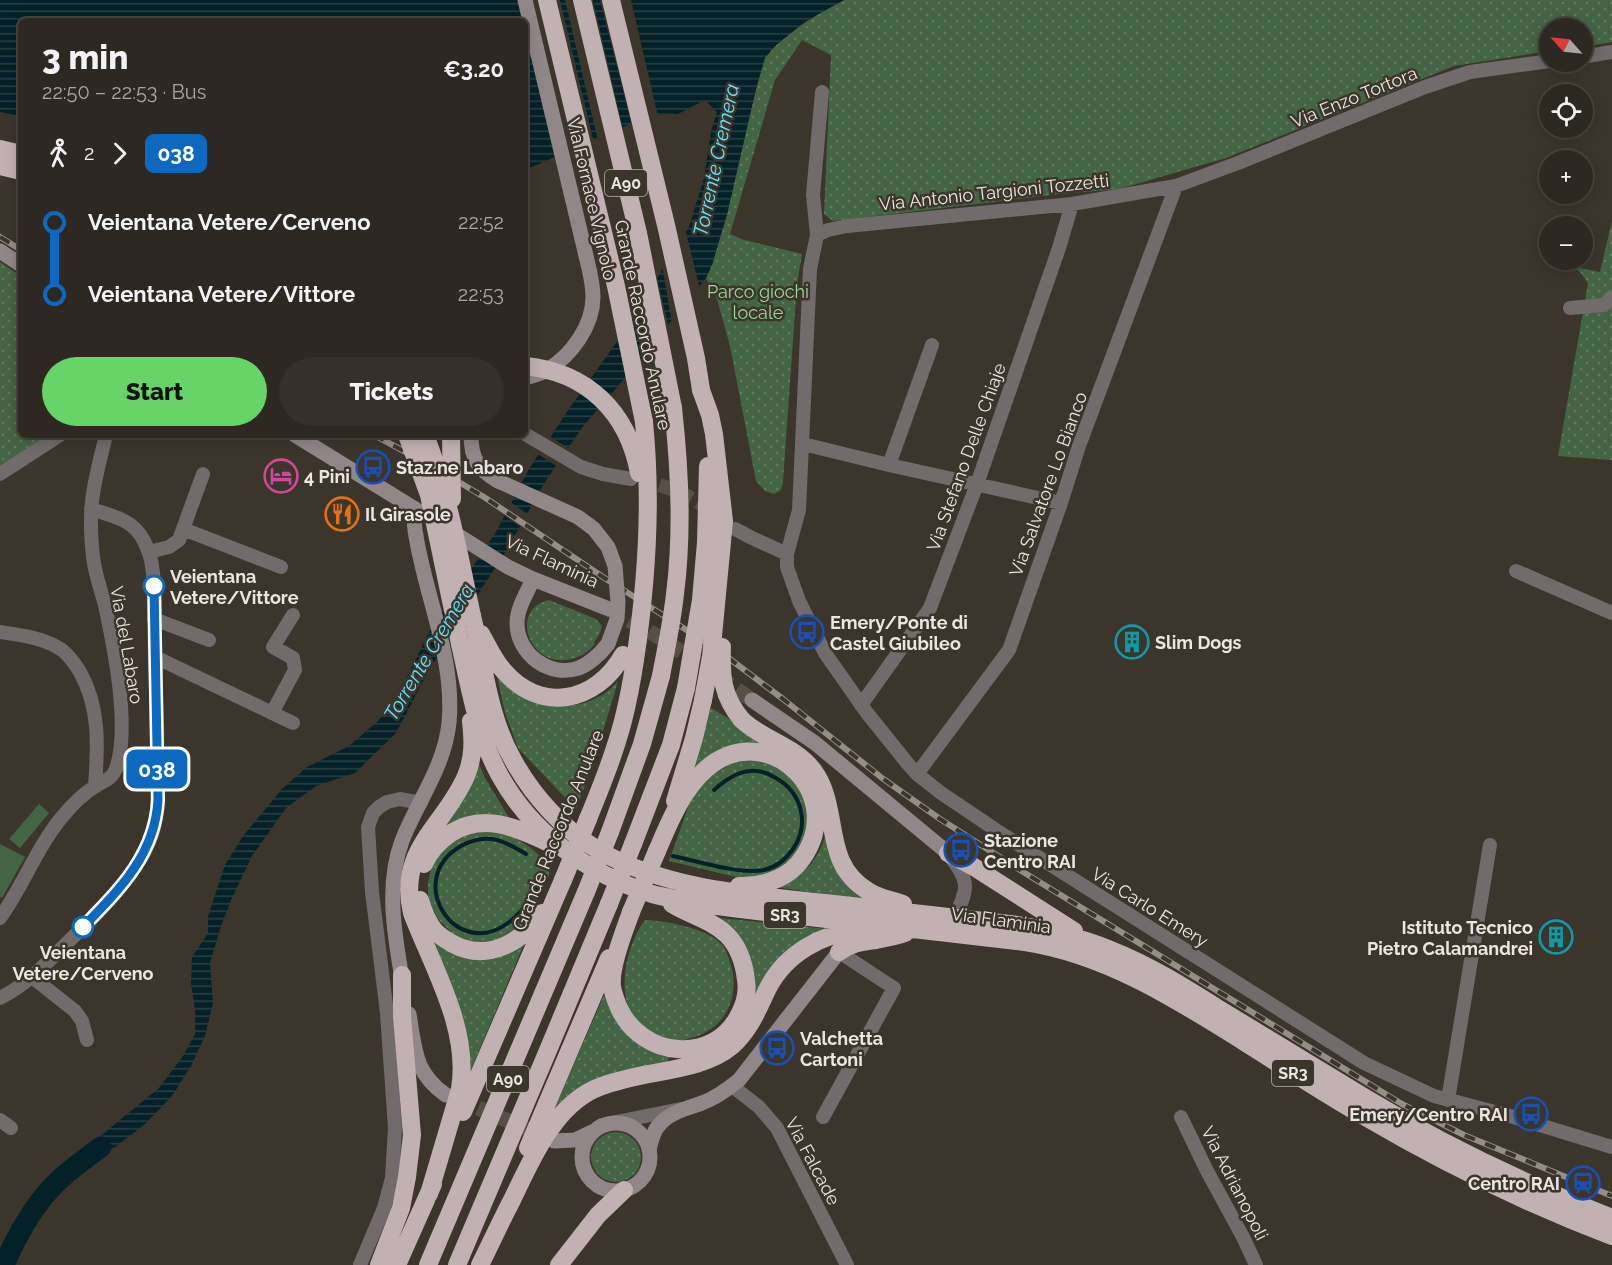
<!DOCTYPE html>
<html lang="en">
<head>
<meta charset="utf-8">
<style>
	:root { --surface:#2d2821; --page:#35302a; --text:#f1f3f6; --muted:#a7a6a5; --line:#48443f; --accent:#66d466 }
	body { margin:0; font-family:Raleway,sans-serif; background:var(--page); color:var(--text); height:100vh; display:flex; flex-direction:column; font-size:22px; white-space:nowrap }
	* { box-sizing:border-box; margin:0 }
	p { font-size:20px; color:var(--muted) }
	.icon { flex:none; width:33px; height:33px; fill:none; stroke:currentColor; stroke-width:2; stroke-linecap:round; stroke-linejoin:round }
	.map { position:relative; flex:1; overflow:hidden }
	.panel { position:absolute; left:18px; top:18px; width:510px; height:420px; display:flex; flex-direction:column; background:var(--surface); border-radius:9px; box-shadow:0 3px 15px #0003,0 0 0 2px var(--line) }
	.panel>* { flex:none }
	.badge { padding:0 12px; border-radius:9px; font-size:21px; line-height:39px }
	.needle { width:39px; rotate:297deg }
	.tools { position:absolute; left:1539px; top:18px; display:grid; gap:12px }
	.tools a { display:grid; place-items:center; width:54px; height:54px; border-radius:50%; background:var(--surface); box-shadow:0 3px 15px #0003,0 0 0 2px var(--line); font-size:30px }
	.map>.badge { position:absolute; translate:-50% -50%; box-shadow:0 0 0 3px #fff }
	.legs { display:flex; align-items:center; gap:9px; height:66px; padding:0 24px; font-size:20px }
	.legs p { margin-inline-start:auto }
	.overview { display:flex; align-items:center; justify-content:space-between; height:102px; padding:0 24px }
	h1 { font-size:33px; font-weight:800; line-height:45px }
	.action { display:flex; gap:12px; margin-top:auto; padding:12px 24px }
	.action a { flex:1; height:69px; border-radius:36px; background:var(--accent); color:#111; font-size:24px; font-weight:800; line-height:69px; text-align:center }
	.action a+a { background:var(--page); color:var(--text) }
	ul { padding:0 24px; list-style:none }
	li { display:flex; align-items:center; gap:21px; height:72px; font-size:22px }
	li i { display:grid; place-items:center; width:9px; height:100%; margin:0 8px; background:currentColor }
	li i::after { content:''; width:15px; height:15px; margin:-8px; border:4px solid; border-radius:50%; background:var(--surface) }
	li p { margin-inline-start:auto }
	li:first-child i { background:linear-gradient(#0000 50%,currentColor 0) }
	li:last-child i { background:linear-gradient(currentColor 50%,#0000 0) }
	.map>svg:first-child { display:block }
	.grass { fill:url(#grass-dots) }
	.garden { fill:#446543 }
	.water { fill:url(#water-rules) }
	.pier { fill:#3c352c }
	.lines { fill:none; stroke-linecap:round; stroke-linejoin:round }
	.stream { stroke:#042127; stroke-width:4 }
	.river { stroke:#042127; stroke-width:21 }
	.street-tunnel { stroke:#565047; stroke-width:14; stroke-dasharray:14 7; stroke-linecap:butt }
	.secondary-tunnel { stroke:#565047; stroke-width:15; stroke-dasharray:15 8; stroke-linecap:butt }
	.street { stroke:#716b6b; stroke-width:14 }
	.secondary { stroke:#928788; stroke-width:15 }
	.highway { stroke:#c1b1b2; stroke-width:18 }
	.rail-casing { stroke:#948e87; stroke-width:6 }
	.rail { stroke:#3c352c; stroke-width:4; stroke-dasharray:11; stroke-linecap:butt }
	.secondary-bridge { stroke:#928788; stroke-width:15 }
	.highway-bridge { stroke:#c1b1b2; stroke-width:18 }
	.line-1-casing { stroke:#fff; stroke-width:14 }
	.line-1 { stroke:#0c69bf; stroke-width:9 }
	.stop-1-dot { fill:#fff; stroke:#0c69bf; stroke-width:3 }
	.labels { text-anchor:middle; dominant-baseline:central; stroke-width:5; stroke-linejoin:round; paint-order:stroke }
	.shield { fill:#3c352c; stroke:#b6b1ab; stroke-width:1.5 }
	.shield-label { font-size:16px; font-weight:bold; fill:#ebe6e1 }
	.street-label { font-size:18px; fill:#ebe6e1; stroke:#3c352c }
	.park-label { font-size:18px; fill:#95d993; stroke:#3c352c }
	.poi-label { font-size:18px; font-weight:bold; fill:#ebe6e1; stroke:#3c352c; text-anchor:start }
	.stop-label { font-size:18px; font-weight:bold; fill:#ebe6e1; stroke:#3c352c; text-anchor:start }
	.water-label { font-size:20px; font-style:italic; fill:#63e5ff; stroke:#3c352c }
</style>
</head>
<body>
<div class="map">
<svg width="1612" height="1265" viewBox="0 0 1612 1265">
	<defs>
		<pattern id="grass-dots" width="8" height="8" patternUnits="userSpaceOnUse" patternTransform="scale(1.5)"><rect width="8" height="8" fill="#446543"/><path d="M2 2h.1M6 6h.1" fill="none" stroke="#5f7b5e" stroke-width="1.8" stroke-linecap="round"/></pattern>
		<pattern id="water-rules" width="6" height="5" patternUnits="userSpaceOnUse" patternTransform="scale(1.5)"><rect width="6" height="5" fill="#042127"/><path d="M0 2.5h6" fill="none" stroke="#294146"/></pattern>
	</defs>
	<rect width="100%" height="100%" fill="#3c352c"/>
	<path class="grass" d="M 844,0 L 1612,0 L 1612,42 L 1583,47 L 1582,28 L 1550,28 L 1549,51 L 1454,66 L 1226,158 L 1119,189 L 1059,194 L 833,221 L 824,214 L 831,55 L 802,40 L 775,80 L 730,234 L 741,239 L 802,254 L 797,284 L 783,481 L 781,490 L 774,494 L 765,491 L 756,481 L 730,346 L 717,299 L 706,278 L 712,265 L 764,58 C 788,31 813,17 844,0 Z
		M 1612,221 L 1612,460 L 1558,456 L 1588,283 L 1580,272 L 1571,266 L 1600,272 Z
		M 0,262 L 21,276 L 21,435 L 49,435 L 0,467 Z
		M 549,600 L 596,619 L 602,626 L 600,633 L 594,642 L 595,644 C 591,648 586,654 580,656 C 533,678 505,610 549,600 Z
		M 497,676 C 501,680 505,686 510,689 C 535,708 573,712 600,696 C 607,693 613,686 618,681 L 593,765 L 576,809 L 518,748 L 505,713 Z
		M 711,708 L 776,747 L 690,773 Z
		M 745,757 L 778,765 L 804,794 L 808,832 L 792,862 L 776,872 L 758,877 L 736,877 L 669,861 L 689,805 L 703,779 Z
		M 477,759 L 485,778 L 511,821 L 434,837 Z
		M 485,831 C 491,831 498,831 504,833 C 517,837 544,855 548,868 C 550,873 549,874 548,878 L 527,922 L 497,943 L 469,942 L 454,935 L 438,919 L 430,903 L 428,893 L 428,884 L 431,868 L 438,854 L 462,835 Z
		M 825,837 C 832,864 839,886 865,900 L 775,887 C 803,877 815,865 825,837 Z
		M 721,918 L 827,929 L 754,1001 C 755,994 756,984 755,977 C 750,952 740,935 721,918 Z
		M 646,920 C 667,921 711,929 723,946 C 725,948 726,951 727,954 C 743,989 730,1028 691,1038 C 687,1039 682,1041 678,1041 C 674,1041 668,1038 665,1037 C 633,1028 622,1005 625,974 C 626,959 635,930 646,920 Z
		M 425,926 L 447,945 L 524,944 L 468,1077 L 455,995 L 443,964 Z
		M 608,986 L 624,1030 L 649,1050 L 670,1056 L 667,1062 L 554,1110 Z
		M591 1157a25 25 0 1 1 50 0a25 25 0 1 1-50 0Z"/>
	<path class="garden" d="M 39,804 L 49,813 L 20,848 L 9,839 Z
		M 0,844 L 25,857 L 2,898 L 0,897 Z"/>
	<path class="water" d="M 0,0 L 844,0 L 806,21 L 775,46 L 765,58 L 756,89 L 727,215 L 712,265 L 706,278 L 614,391 L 584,425 L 545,482 L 506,551 L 429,670 L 396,733 L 355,773 L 316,786 L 286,808 L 252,856 L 232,898 L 221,926 L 210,963 L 213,1003 L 205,1036 L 191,1066 L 172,1096 L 144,1125 L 115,1147 L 103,1154 L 78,1165 L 98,1138 L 159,1088 L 183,1056 L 195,1034 L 195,1010 L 191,984 L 192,957 L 208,933 L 208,916 L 225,865 L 243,836 L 282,789 L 307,767 L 349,746 L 378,721 L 398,696 L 430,630 L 496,532 L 529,469 L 569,409 L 621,336 L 689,227 L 704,178 L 711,131 L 717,112 L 705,100 L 678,114 L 655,113 L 525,170 L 525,21 L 21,21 L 21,116 L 0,112 Z"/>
	<path class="pier" d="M 521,0 L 560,0 L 594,143 L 557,159 Z
		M 565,0 L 593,0 L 623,130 L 598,141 Z
		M 600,0 L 631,0 L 658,116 L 632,126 Z
		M 685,228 L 700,290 L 672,324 L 662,265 Z
		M 656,274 L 669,328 L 648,353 L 637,305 Z
		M 548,435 L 571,450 L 558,467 L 536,453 Z
		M 509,501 L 529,515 L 522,528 L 502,514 Z"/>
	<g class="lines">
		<path class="stream" d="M 526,854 C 503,840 487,832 461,846 C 403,879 455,962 508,923 C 523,912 531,898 539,883
			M 673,856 C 697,861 741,875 764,870 C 777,867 786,859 793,849 C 810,824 802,793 776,778 C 768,773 760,770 750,771 C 736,772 724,781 714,790"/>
		<path class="river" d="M 4,1265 C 17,1235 33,1205 57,1182 C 70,1169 86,1158 101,1147"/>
		<path class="street-tunnel" d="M 639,480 C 666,485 689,495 712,511"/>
		<path class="secondary-tunnel" d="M 609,609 L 657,636 L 698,663
			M 718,676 L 752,700
			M 457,1099 L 546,1137"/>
		<path class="street" d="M 1582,57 L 1612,52
			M 822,92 L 813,195 L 817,235 L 810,269 L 799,510 L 787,554 L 787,567 L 799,601 L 825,653 L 867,713 L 908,764 L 917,774 L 941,793 L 1005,836 L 1364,1063 L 1434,1096 L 1510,1116 L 1612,1147
			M 817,235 L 828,230 L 847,226 L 1072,204 L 1176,186 L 1238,163 L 1425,87 L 1470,72 L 1550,61
			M 1570,308 L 1604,305 L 1612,297
			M 525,434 L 581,467 L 603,474 L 631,479
			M 803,444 L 889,465 L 1061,503
			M 889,465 L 932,345
			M 0,474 L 60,435
			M 183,529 L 281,567
			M 735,529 L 752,538 L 787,554
			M 149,552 L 169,547 L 179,540 L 203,474
			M 1516,571 L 1612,613
			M 154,619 L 209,640
			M 0,632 C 21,635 45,638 62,650 C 70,656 75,664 80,672 C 100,708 98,746 95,786
			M 155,657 L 293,723
			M 861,705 L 930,608 L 977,484 L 1059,248 L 1072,204
			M 272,713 L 295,670 L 293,658 L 273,647 L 293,615
			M 917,774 L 1009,650 L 1061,503 L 1079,446 L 1176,186
			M 949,855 C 970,882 969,888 954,918
			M 0,918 C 23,886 37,847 62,817 C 71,806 84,793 96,786 C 105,780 112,779 116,769 C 130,728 115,652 106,610 C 102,592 95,575 93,557 C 91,539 90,520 92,502 C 94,480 101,457 106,435
			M 32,977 L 75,1011 L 82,1021 L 87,1040
			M 0,998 C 26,985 46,964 66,944 C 95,915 133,880 149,842 C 161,815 157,785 157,757 C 157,724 156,690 155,657 C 154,627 157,596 152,566 C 151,557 148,549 144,541 C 133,519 112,516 91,509
			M 732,1086 L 759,1107 L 777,1128 L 847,1265
			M 1448,1100 L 1490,845
			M 823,1117 L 894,988 L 839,952
			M 1181,1117 L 1206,1169 L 1244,1239 L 1256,1265
			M 0,1120 L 11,1128
			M 611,1123 L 681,1109
			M 360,1265 L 384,1208 L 392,1178 L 395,1128 L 387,1013 L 372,892 L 368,827 L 373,813 L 379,807 L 387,802 L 400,799 L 421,803"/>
		<path class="secondary" d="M 0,251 L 21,265
			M 525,378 C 532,376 540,374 547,370 C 571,356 593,326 593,297 C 593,285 590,272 587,260 L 525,0
			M 295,435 L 423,514
			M 471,435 C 471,459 478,469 498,481
			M 448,529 L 508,567 L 533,579 L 609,609
			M 533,579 C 527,593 517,608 517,623 C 517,654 549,678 579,668 C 591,663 600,654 608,644
			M 752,700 L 815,743 L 948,853
			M 403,984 C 395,938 385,886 402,841 C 418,800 444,768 449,723 C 455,659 426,598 416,536 C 414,527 414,518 414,509
			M 409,1014 C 415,1049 414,1073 446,1095
			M582 1157a34 34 0 1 1 68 0a34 34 0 1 1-68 0Z
			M 554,1141 L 575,1140 L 592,1132
			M 649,1150 C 651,1141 653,1131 660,1124 C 670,1112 689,1108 702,1103 C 716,1098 728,1089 739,1080 L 839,952"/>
		<path class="highway" d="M 547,0 L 616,286 L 644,422
			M 582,0 L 638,233 L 673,408
			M 611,0 L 666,225 L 696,358 L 701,390
			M 0,149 L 21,154
			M 0,166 L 21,171
			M 472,616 C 484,664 488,716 513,760 C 533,796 564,831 600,851 C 665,889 751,895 825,903 C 887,910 948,917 1010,924 C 1045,929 1079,937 1111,950 C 1149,965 1184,987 1219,1009 C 1268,1039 1317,1069 1367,1099 C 1445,1146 1527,1185 1612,1218
			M 481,634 C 488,646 494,660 503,670 C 540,714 596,703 623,655
			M 460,644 C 470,688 477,733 499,774 C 531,833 588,874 652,894 C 671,899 691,902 710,905 C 746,910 782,914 818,918 C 887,926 956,934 1025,942 C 1105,954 1176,999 1243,1041 C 1282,1066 1322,1092 1362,1115 C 1442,1162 1525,1203 1612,1236
			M 742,720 C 763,740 795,746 813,770 C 842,809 820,862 868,891 C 879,898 891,900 903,904
			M 675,801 L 694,738 L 703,700
			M 588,819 C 601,787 614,755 623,721 C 628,701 632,680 635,660
			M 610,832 L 642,744 L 661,676
			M 633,844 L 671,745 L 686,688
			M 657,851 C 669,823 682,790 706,769 C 768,715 853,798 798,864 C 784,880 759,887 739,886
			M 948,853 L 974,867 L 1074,931
			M 424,864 C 430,850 439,841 451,833 C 484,812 517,828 549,843
			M 420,900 C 423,910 427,921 434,930 C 439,936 446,940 453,944 C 487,962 522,943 542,913
			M 631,912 C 624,932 610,966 612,986 C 613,994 616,1001 619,1008 C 641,1057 713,1066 739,1015 C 745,1004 748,992 746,980 C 744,963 739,947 727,935 C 712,920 689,915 672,904
			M 839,952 C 851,943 862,942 876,940 C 886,938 896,936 905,933
			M 463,1112 L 563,880
			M 528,1148 L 609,958
			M 429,1194 L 460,1089 C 470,1029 433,968 412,913 C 397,849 444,827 466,776 C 474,757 473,740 471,721
			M 379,1265 L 401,1208 L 407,1177 L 412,1135 L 402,1016 L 402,975
			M 397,1265 L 433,1184
			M 428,1265 L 586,892
			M 457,1265 L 549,1048 L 609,904
			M 480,1265 C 491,1243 501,1221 512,1200 C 530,1163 550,1115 587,1093 C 600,1085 615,1082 630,1078 C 663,1070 706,1068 732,1046 C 750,1030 758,1009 768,988 C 786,953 822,934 860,929
			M 559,1265 L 598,1215 L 624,1190"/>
		<g class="rail-casing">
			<path id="rail" d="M 0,237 L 21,250
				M 374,435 L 437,469 L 484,497 L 606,579 L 718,650 L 783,699 L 882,778 L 940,819 L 1028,875 L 1402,1104 L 1464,1135 L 1612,1196"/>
		</g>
		<use href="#rail" class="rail"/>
		<path class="secondary-bridge" d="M 498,481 L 578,517 L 594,529 L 608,547 L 615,566 L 618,602 L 617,619 L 608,644"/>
		<path class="highway-bridge" d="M 525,366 C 587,372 628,412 639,473
			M 701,390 L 710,415 L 714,434 L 724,521 L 711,657 L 703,700
			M 407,435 L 429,495 L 460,644
			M 425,435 C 448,493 459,555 472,616
			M 451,435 L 452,499
			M 722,647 C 721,677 722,696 742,720
			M 635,660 C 647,581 652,502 644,422
			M 661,676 C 666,649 672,622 675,594 C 683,532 680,470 673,408
			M 686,688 L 701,600 L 706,542 L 708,466
			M 563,880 L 588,819
			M 586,892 L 610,832
			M 609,904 L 633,844
			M 631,912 L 657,851"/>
	</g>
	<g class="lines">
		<g class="line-1-casing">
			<path id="line-1" d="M 83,927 C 119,890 155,855 158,800 L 154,586"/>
		</g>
		<use href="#line-1" class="line-1"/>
	</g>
	<defs>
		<g id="bus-ring" transform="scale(1.725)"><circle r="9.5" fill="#3c352c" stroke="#1a4fb4" stroke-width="1.5"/><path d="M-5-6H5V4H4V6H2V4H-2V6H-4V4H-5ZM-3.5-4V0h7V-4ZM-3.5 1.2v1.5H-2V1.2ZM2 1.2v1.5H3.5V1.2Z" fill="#1a4fb4"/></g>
		<g id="hotel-ring" transform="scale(1.725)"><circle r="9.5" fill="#3c352c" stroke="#d1479c" stroke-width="1.5"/><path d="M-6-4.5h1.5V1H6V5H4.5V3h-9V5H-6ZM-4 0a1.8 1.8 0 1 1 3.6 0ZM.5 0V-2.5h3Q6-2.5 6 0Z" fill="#d1479c"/></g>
		<g id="restaurant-ring" transform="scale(1.725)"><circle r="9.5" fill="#3c352c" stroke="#e8710a" stroke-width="1.5"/><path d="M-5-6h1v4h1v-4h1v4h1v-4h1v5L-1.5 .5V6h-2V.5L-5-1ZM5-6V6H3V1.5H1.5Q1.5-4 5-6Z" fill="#e8710a"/></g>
		<g id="building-ring" transform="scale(1.725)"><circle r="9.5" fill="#3c352c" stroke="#0f9aa8" stroke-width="1.5"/><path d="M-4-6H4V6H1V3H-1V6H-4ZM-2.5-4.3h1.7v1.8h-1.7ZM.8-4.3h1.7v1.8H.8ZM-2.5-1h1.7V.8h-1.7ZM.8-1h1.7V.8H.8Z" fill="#0f9aa8"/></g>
		<g id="station-ring" transform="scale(1.725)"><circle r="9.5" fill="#3c352c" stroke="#1a4fb4" stroke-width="1.5"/><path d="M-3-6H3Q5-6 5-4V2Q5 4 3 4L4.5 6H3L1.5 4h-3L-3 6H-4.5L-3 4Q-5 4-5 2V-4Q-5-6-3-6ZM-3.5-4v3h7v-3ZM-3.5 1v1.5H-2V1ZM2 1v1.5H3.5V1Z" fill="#1a4fb4"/></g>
	</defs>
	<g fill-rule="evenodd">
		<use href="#bus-ring" x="373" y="467"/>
		<use href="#hotel-ring" x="281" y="476"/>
		<use href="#restaurant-ring" x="342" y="514"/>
		<use href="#bus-ring" x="807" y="632"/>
		<use href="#building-ring" x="1132" y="642"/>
		<use href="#bus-ring" x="961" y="850"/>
		<use href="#building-ring" x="1556" y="937"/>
		<use href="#bus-ring" x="777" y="1048"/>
		<use href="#bus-ring" x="1531" y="1114"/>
		<use href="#station-ring" x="1583" y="1183"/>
	</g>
	<g class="stop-1-dot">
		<circle cx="154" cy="586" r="10"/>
		<circle cx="83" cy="927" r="10"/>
	</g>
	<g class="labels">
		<g class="shield">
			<rect x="605" y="170" width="42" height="26" rx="4.5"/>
			<rect x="764" y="902" width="42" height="26" rx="4.5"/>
			<rect x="1272" y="1060" width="42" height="26" rx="4.5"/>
			<rect x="487" y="1066" width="42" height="26" rx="4.5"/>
		</g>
		<g class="shield-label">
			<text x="626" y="183">A90</text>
			<text x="785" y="915">SR3</text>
			<text x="1293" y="1073">SR3</text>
			<text x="508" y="1079">A90</text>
		</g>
		<g class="street-label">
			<text transform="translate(1354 97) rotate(-22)">Via Enzo Tortora</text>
			<text transform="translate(994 192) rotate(-6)">Via Antonio Targioni Tozzetti</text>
			<text transform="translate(592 199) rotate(77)">Via Fornace Vignolo</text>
			<text transform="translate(643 325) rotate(78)">Grande Raccordo Anulare</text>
			<text transform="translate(966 457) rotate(-70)">Via Stefano Delle Chiaje</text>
			<text transform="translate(1048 484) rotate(-70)">Via Salvatore Lo Bianco</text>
			<text transform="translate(552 561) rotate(25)">Via Flaminia</text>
			<text transform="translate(127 645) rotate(80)">Via del Labaro</text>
			<text transform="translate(558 830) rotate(-68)">Grande Raccordo Anulare</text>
			<text transform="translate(1150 907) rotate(32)">Via Carlo Emery</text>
			<text transform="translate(1001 920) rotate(8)">Via Flaminia</text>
			<text transform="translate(813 1161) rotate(62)">Via Falcade</text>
			<text transform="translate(1235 1183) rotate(63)">Via Adrianopoli</text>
		</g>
		<g class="park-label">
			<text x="758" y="291">Parco giochi<tspan x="758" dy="21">locale</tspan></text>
		</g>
		<g class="poi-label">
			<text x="396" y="467">Staz.ne Labaro</text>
			<text x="304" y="476">4 Pini</text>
			<text x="365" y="514">Il Girasole</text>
			<text x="830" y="622">Emery/Ponte di<tspan x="830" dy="21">Castel Giubileo</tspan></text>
			<text x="1155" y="642">Slim Dogs</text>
			<text x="984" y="840">Stazione<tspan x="984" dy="21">Centro RAI</tspan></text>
			<text x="1533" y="927" text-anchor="end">Istituto Tecnico<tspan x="1533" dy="21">Pietro Calamandrei</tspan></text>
			<text x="800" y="1038">Valchetta<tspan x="800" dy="21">Cartoni</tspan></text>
			<text x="1508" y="1114" text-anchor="end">Emery/Centro RAI</text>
			<text x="1560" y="1183" text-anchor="end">Centro RAI</text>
		</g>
		<g class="stop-label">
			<text x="170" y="576">Veientana<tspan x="170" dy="21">Vetere/Vittore</tspan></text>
			<text x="83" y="952" text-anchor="middle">Veientana<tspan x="83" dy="21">Vetere/Cerveno</tspan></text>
		</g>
		<g class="water-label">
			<text transform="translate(716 160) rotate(-78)">Torrente Cremera</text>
			<text transform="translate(429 652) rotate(-59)">Torrente Cremera</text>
		</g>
	</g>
</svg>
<div class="tools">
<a><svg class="needle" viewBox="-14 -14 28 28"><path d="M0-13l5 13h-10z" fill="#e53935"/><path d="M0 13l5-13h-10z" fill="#a7a6a5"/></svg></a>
<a><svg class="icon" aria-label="locate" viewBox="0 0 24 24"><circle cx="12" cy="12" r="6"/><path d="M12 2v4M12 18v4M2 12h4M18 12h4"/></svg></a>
<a>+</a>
<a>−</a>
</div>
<b class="badge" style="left:157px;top:769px;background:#0c69bf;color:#fff">038</b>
<section class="panel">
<div class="overview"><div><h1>3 min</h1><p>22:50 – 22:53 · Bus</p></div><b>€3.20</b></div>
<div class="legs"><svg class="icon" aria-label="walk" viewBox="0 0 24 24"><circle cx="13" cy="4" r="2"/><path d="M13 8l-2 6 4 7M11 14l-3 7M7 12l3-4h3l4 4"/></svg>2<svg class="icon" aria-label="forward" viewBox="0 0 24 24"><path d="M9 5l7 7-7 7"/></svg><b class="badge" style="background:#0c69bf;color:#fff">038</b></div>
<ul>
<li><i style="color:#0c69bf"></i><b>Veientana Vetere/Cerveno</b><p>22:52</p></li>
<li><i style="color:#0c69bf"></i><b>Veientana Vetere/Vittore</b><p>22:53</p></li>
</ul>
<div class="action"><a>Start</a><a>Tickets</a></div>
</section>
</div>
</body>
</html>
